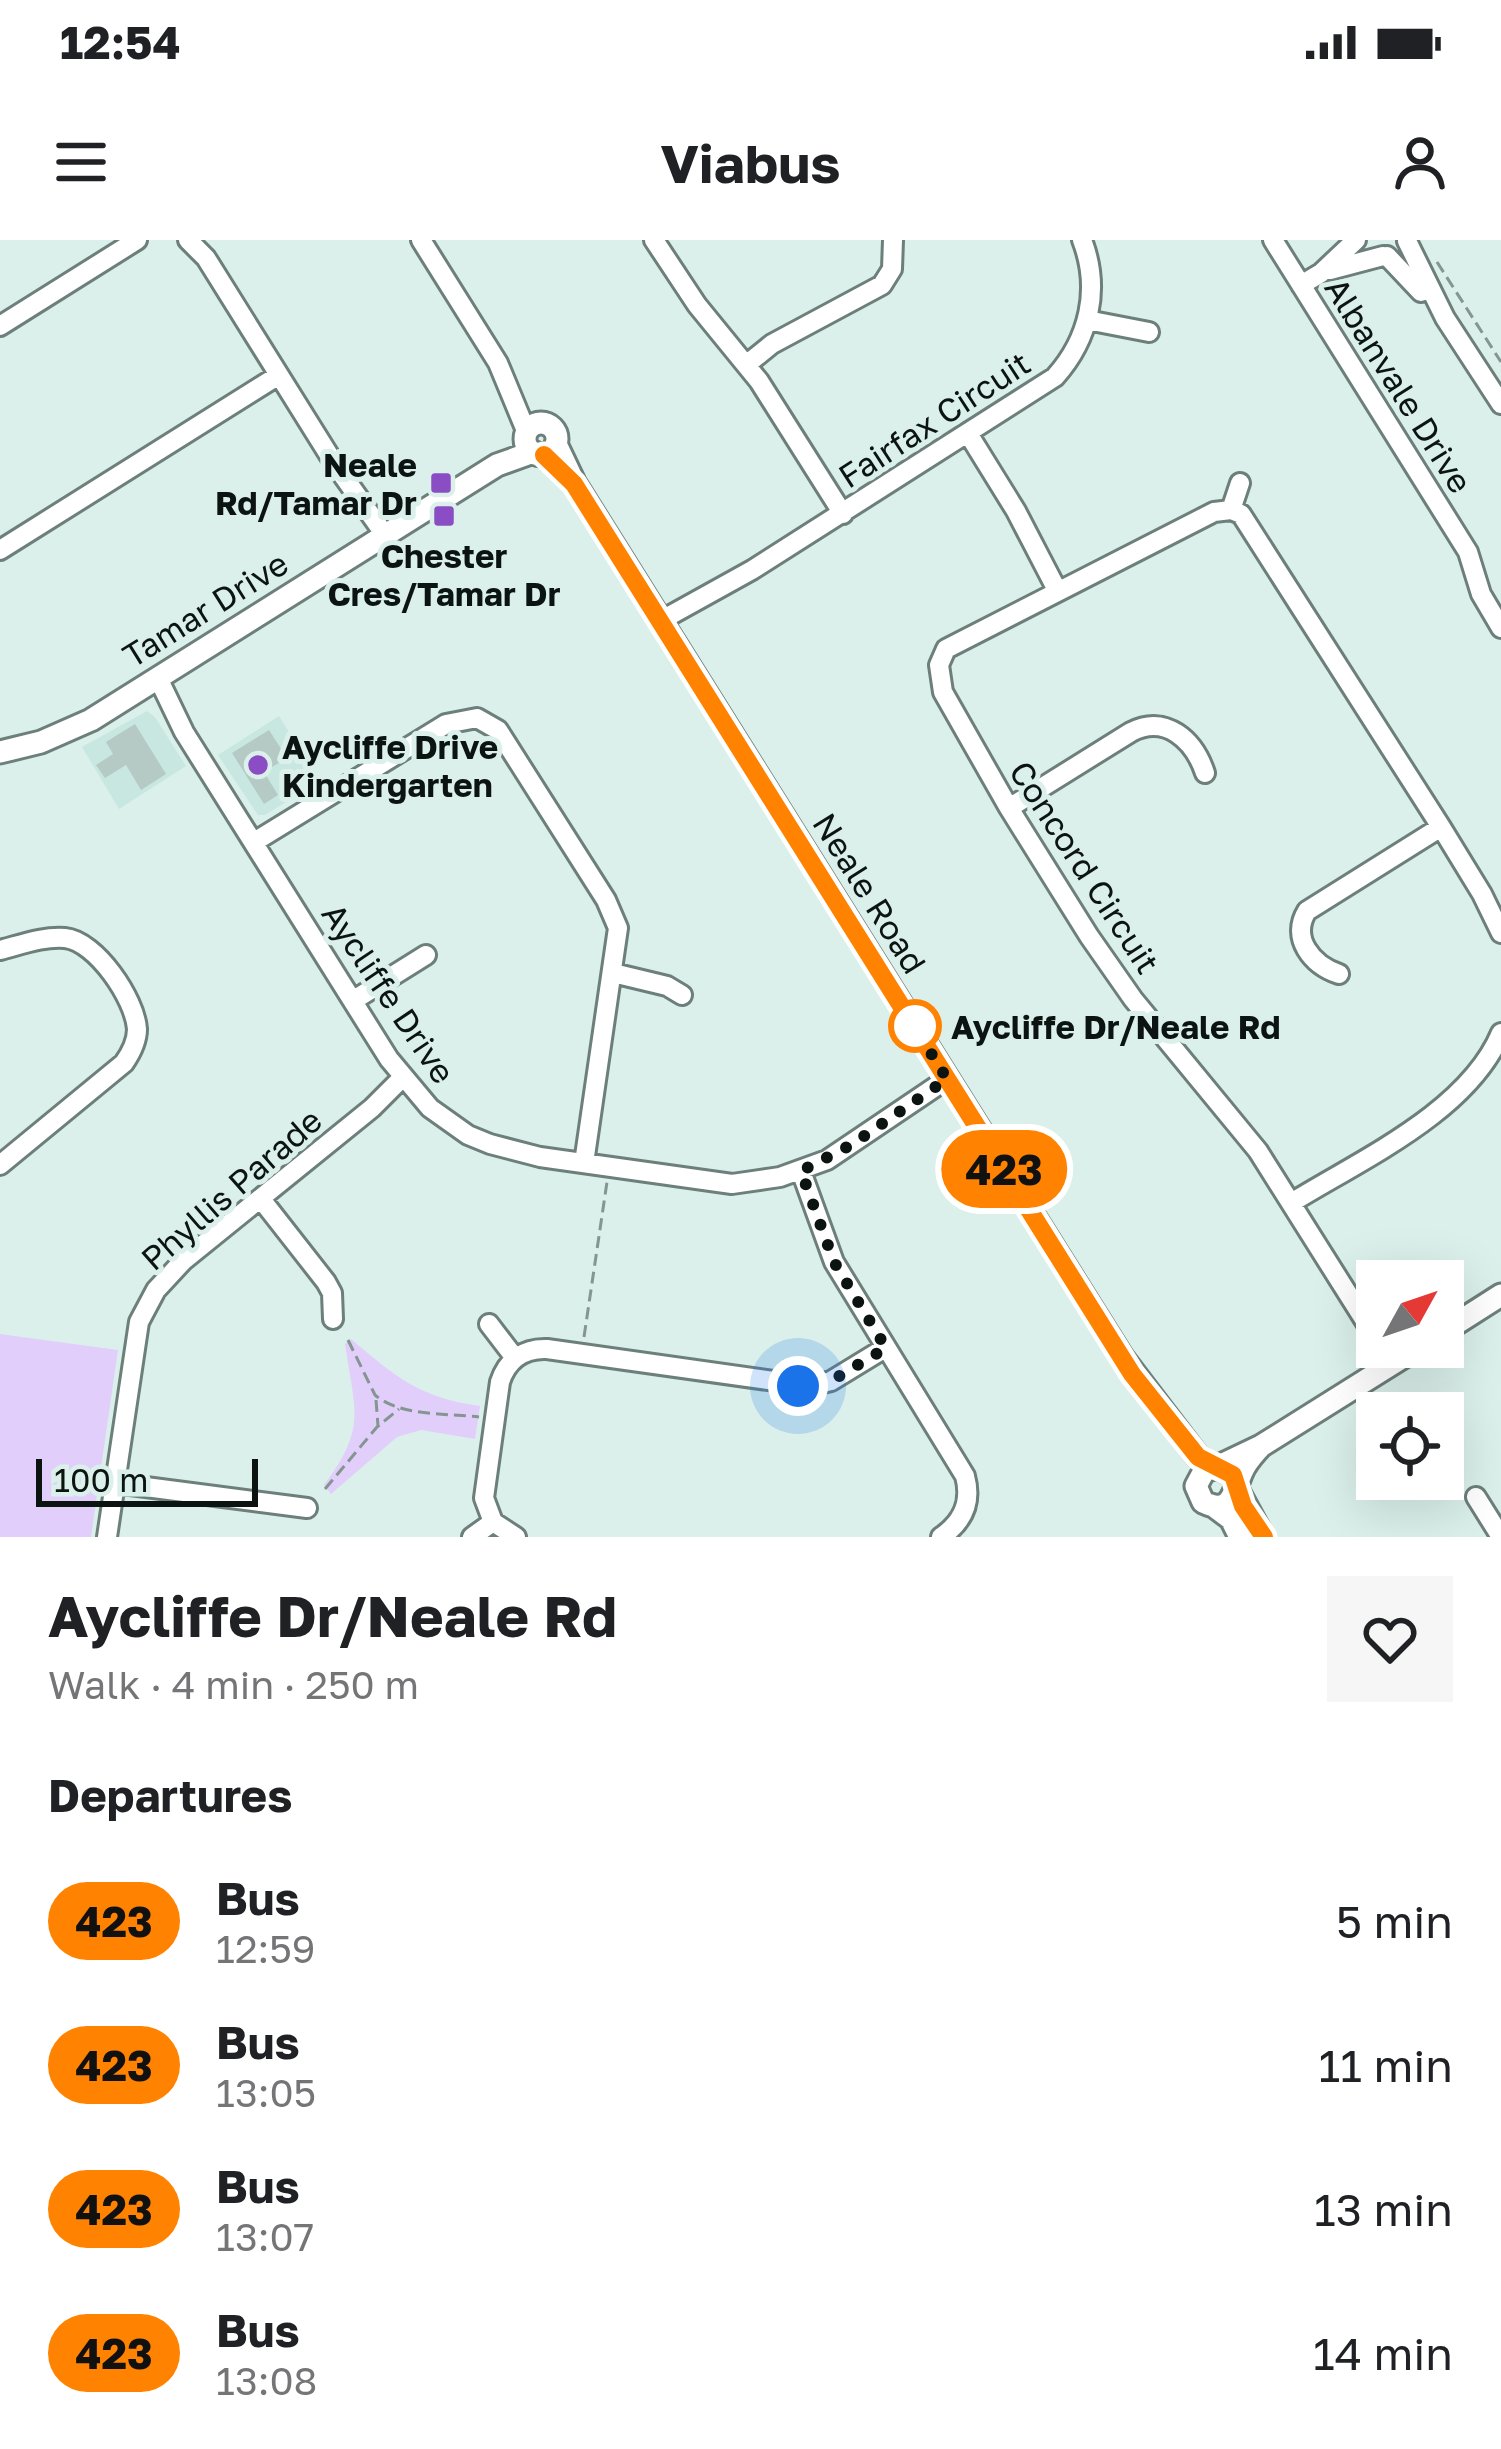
<!DOCTYPE html>
<html lang="en">
<head>
<meta charset="utf-8">
<style>
	:root { --surface:#fff; --page:#f6f6f6; --text:#202124; --muted:#757577 }
	body { margin:0; font-family:"Golos Text",sans-serif; background:var(--page); color:var(--text); height:100vh; display:flex; flex-direction:column; font-size:45px; white-space:nowrap }
	* { box-sizing:border-box; margin:0 }
	p { font-size:39px; color:var(--muted) }
	.icon { flex:none; width:66px; height:66px; fill:none; stroke:currentColor; stroke-width:2; stroke-linecap:round; stroke-linejoin:round }
	.map { position:relative; height:1297px; overflow:hidden }
	.panel { display:flex; flex-direction:column; background:var(--surface); flex:1 }
	.panel>* { flex:none }
	.badge { padding:0 24px; border-radius:39px; font-size:42px; line-height:78px }
	.needle { width:78px; rotate:50deg }
	.controls { position:absolute; left:1356px; top:1020px; display:grid; gap:24px }
	.controls a { display:grid; place-items:center; width:108px; height:108px; border-radius:0px; background:var(--surface); box-shadow:0 12px 48px #0002; font-size:60px }
	.scale { position:absolute; left:36px; bottom:30px; width:222px; box-sizing:border-box; padding-left:12px; border:6px solid #0c1412; border-top:0; font-size:33px; line-height:42px; white-space:nowrap; color:#0c1412; -webkit-text-stroke:9px #dbf0eb; paint-order:stroke }
	.you { position:absolute; width:60px; height:60px; margin:-30px; border:9px solid #fff; border-radius:50%; background:#1a73e8; box-shadow:0 0 0 18px #1a73e833 }
	.map>.badge { position:absolute; translate:-50% -50%; box-shadow:0 0 0 6px #fff }
	h2 { padding:0 48px; font-size:45px; line-height:108px }
	.round { display:grid; place-items:center; flex:none; width:126px; height:126px; border-radius:0px; background:var(--page) }
	.head { display:flex; align-items:center; justify-content:space-between; height:204px; padding:0 48px }
	h1 { font-size:57px; font-weight:700; line-height:90px }
	ul { padding:0; list-style:none }
	li { display:flex; align-items:center; gap:36px; height:144px; padding:0 48px }
	li div { flex:1 }
	li b { display:block; font-size:45px }
	li em { font-style:normal }
	li .badge { min-width:132px; font-weight:700; text-align:center }
	.status { display:flex; justify-content:space-between; align-items:center; height:84px; padding:0 60px; background:var(--surface); direction:ltr }
	.status svg { height:33px; fill:currentColor }
	header { display:flex; justify-content:space-between; align-items:center; height:156px; padding:0 48px; background:var(--surface); font-size:54px; font-weight:700 }
	.map>svg:first-child { display:block }
	.built { fill:#c8e7e0 }
	.green { fill:#e2cefb }
	.building { fill:#b5c9c5 }
	.lines { fill:none; stroke-linecap:round; stroke-linejoin:round }
	.minor-casing { stroke:#6c7f7b; stroke-width:24 }
	.tertiary-casing { stroke:#6c7f7b; stroke-width:27 }
	.path { stroke:#859591; stroke-width:3; stroke-dasharray:12 6; stroke-linecap:butt }
	.minor { stroke:#fff; stroke-width:18 }
	.tertiary { stroke:#fff; stroke-width:21 }
	.line-casing { stroke:#fff; stroke-width:27 }
	.line { stroke:#ff8200; stroke-width:18 }
	.walk { stroke:#0c1412; stroke-width:12; stroke-dasharray:0 21.6 }
	.poi-dot { fill:#8b4dc3; stroke:#dbf0eb; stroke-width:4.5 }
	.stop-dot { fill:#fff; stroke:#ff8200; stroke-width:6 }
	.labels { text-anchor:middle; dominant-baseline:central; stroke-width:10; stroke-linejoin:round; paint-order:stroke }
	.street-label { font-size:33px; fill:#0c1412; stroke:#dbf0eb }
	.poi-label { font-size:33px; font-weight:bold; fill:#0c1412; stroke:#dbf0eb; text-anchor:end }
	.stop-label { font-size:33px; font-weight:bold; fill:#0c1412; stroke:#dbf0eb; text-anchor:start }
</style>
</head>
<body>
<div class="status"><b>12:54</b><svg viewBox="0 0 49 12"><path d="M0 12V9h3v3zM5 12V6h3v6zM10 12V3h3v9zM15 12V0h3v12zM26 1h20v11H26zM47 4h2v5h-2z"/></svg></div>
<header><svg class="icon" aria-label="menu" viewBox="0 0 24 24"><path d="M4 6h16M4 12h16M4 18h16"/></svg>Viabus<svg class="icon" aria-label="person" viewBox="0 0 24 24"><circle cx="12" cy="8" r="4"/><path d="M4 21q1-7 8-7t8 7"/></svg></header>
<div class="map">
<svg width="1501" height="1297" viewBox="0 0 1501 1297">
	<rect width="100%" height="100%" fill="#dbf0eb"/>
	<path class="built" d="M 147,471 L 155,477 L 186,526 L 119,569 L 82,507 Z
		M 279,476 L 320,541 L 265,575 L 258,575 L 218,515 Z"/>
	<path class="green" d="M 0,1094 L 118,1110 L 91,1297 L 0,1297 Z
		M 351,1099 C 396,1137 420,1158 480,1166 L 475,1199 L 421,1190 L 397,1197 L 331,1254 L 324,1245 C 367,1187 355,1172 345,1104 Z"/>
	<path class="building" d="M 135,484 L 166,534 L 141,550 L 126,525 L 105,538 L 96,525 L 113,514 L 106,502 Z
		M 269,490 L 287,518 L 264,532 L 278,555 L 264,564 L 232,513 Z"/>
	<g class="lines">
		<g class="minor-casing">
			<path id="minor" d="M 188,0 L 206,18 L 334,223 L 385,295
				M 421,0 L 498,123 L 527,193
				M 654,0 L 697,65 L 759,141 L 843,274
				M 1273,0 L 1468,312 L 1481,354 L 1501,388
				M 1407,1 L 1445,78 L 1501,164
				M 1387,16 L 1421,52
				M 1330,30 L 1383,16
				M 1301,45 L 1321,33 L 1356,0
				M 1087,80 L 1149,92
				M 0,86 L 137,0
				M 746,125 L 772,104 L 882,45 L 892,29 L 893,0
				M 969,195 L 1016,271 L 1057,350
				M 1231,270 L 1240,243
				M 0,310 L 279,135
				M 660,381 L 752,330 L 1055,137 C 1089,99 1101,49 1082,0
				M 158,438 L 184,492 L 389,819 L 430,868 L 468,895 L 490,904 L 540,917 L 732,944 L 780,937 L 827,920 L 947,839
				M 1009,568 L 1131,492 C 1166,474 1194,500 1205,533
				M 254,602 L 446,484 L 477,478 L 498,490 L 606,660 L 618,688 L 584,923
				M 0,710 C 20,705 44,696 65,698 C 96,701 135,759 137,789 C 137,802 131,813 124,823 L 0,925
				M 613,733 L 667,746 L 682,755
				M 1339,734 C 1312,725 1290,698 1307,671 L 1441,587
				M 354,760 L 426,715
				M 801,931 L 834,1022 L 965,1236 C 972,1262 963,1282 941,1297
				M 261,959 L 326,1042 L 332,1053 L 333,1079
				M 1291,963 C 1362,919 1468,872 1501,793
				M 489,1084 L 515,1118
				M 1377,1100 L 1258,911 L 1133,759 L 1089,696 L 1009,568 L 943,452 L 939,425 L 946,409 L 1214,272 L 1231,270 L 1241,274 L 1441,587 L 1482,654 L 1501,693
				M 115,1243 L 307,1268
				M 1476,1257 L 1501,1297
				M 107,1297 L 139,1082 L 156,1050 L 183,1021 L 372,868 L 402,838
				M 472,1297 L 493,1282
				M 516,1297 L 493,1282 L 484,1258 L 500,1142 C 507,1120 524,1108 547,1109 L 810,1146 L 831,1141 L 885,1108"/>
		</g>
		<g class="tertiary-casing">
			<path id="tertiary" d="M525 199a16 16 0 1 1 32 0a16 16 0 1 1-32 0Z
				M 556,204 L 575,244 L 1122,1117 L 1198,1217 L 1216,1227
				M 0,512 L 41,502 L 91,480 L 497,225 L 533,212
				M 1443,1092 L 1501,1055
				M 1217,1227 L 1261,1206 L 1419,1107
				M 1237,1247 L 1233,1235 L 1217,1227 L 1204,1231 L 1196,1246 L 1203,1262 C 1232,1276 1233,1252 1242,1232 C 1246,1222 1253,1215 1260,1207
				M 1237,1249 L 1263,1297
				M 1215,1267 L 1231,1279 L 1240,1297"/>
		</g>
		<path class="path" d="M 1437,22 L 1501,122
			M 584,1097 L 607,942
			M 348,1100 L 375,1155 C 401,1177 447,1173 479,1177
			M 376,1160 L 378,1186
			M 325,1249 L 377,1187 L 399,1169"/>
		<use href="#minor" class="minor"/>
		<use href="#tertiary" class="tertiary"/>
	</g>
	<g class="lines">
		<g class="line-casing">
			<path id="line" d="M 544,215 L 574,244 L 1132,1134 L 1198,1217 L 1233,1235 L 1243,1266 L 1264,1297"/>
		</g>
		<use href="#line" class="line"/>
		<path class="walk" d="M 798,1146 L 831,1141 L 886,1108 L 834,1022 L 801,931 L 851,905 L 947,839 L 908,776 L 915,786"/>
	</g>
	<g class="poi-dot">
		<rect x="429" y="231" width="24" height="24" rx="6"/>
		<rect x="432" y="264" width="24" height="24" rx="6"/>
		<circle cx="258" cy="525" r="12"/>
	</g>
	<circle class="stop-dot" cx="915" cy="786" r="24"/>
	<g class="labels">
		<g class="street-label">
			<text transform="translate(1399 145) rotate(58)">Albanvale Drive</text>
			<text transform="translate(934 179) rotate(-33)">Fairfax Circuit</text>
			<text transform="translate(205 369) rotate(-32)">Tamar Drive</text>
			<text transform="translate(1085 627) rotate(57)">Concord Circuit</text>
			<text transform="translate(870 653) rotate(58)">Neale Road</text>
			<text transform="translate(389 753) rotate(56)">Aycliffe Drive</text>
			<text transform="translate(231 949) rotate(-41)">Phyllis Parade</text>
		</g>
		<g class="poi-label">
			<text x="417" y="224">Neale<tspan x="417" dy="38">Rd/Tamar Dr</tspan></text>
			<text x="444" y="315" text-anchor="middle">Chester<tspan x="444" dy="38">Cres/Tamar Dr</tspan></text>
			<text x="282" y="506" text-anchor="start">Aycliffe Drive<tspan x="282" dy="38">Kindergarten</tspan></text>
		</g>
		<g class="stop-label">
			<text x="951" y="786">Aycliffe Dr/Neale Rd</text>
		</g>
	</g>
</svg>
<div class="controls">
<a><svg class="needle" viewBox="-14 -14 28 28"><path d="M0-13l5 13h-10z" fill="#e53935"/><path d="M0 13l5-13h-10z" fill="#757577"/></svg></a>
<a><svg class="icon" aria-label="locate" viewBox="0 0 24 24"><circle cx="12" cy="12" r="6"/><path d="M12 2v4M12 18v4M2 12h4M18 12h4"/></svg></a>
</div>
<div class="scale">100 m</div>
<div class="you" style="left:798px;top:1146px"></div>
<b class="badge" style="left:1004px;top:929px;background:#ff8200;color:#111">423</b>
</div>
<section class="panel">
<div class="head"><div><h1>Aycliffe Dr/Neale Rd</h1><p>Walk · 4 min · 250 m</p></div><a class="round"><svg class="icon" aria-label="heart" viewBox="0 0 24 24"><path d="M12 20l-8-8c-3-5 5-10 8-4 3-6 11-1 8 4z"/></svg></a></div>
<h2>Departures</h2>
<ul>
<li><span class="badge" style="background:#ff8200;color:#111">423</span><div><b>Bus</b><p>12:59</p></div><em>5 min</em></li>
<li><span class="badge" style="background:#ff8200;color:#111">423</span><div><b>Bus</b><p>13:05</p></div><em>11 min</em></li>
<li><span class="badge" style="background:#ff8200;color:#111">423</span><div><b>Bus</b><p>13:07</p></div><em>13 min</em></li>
<li><span class="badge" style="background:#ff8200;color:#111">423</span><div><b>Bus</b><p>13:08</p></div><em>14 min</em></li>
</ul>
</section>
</body>
</html>
